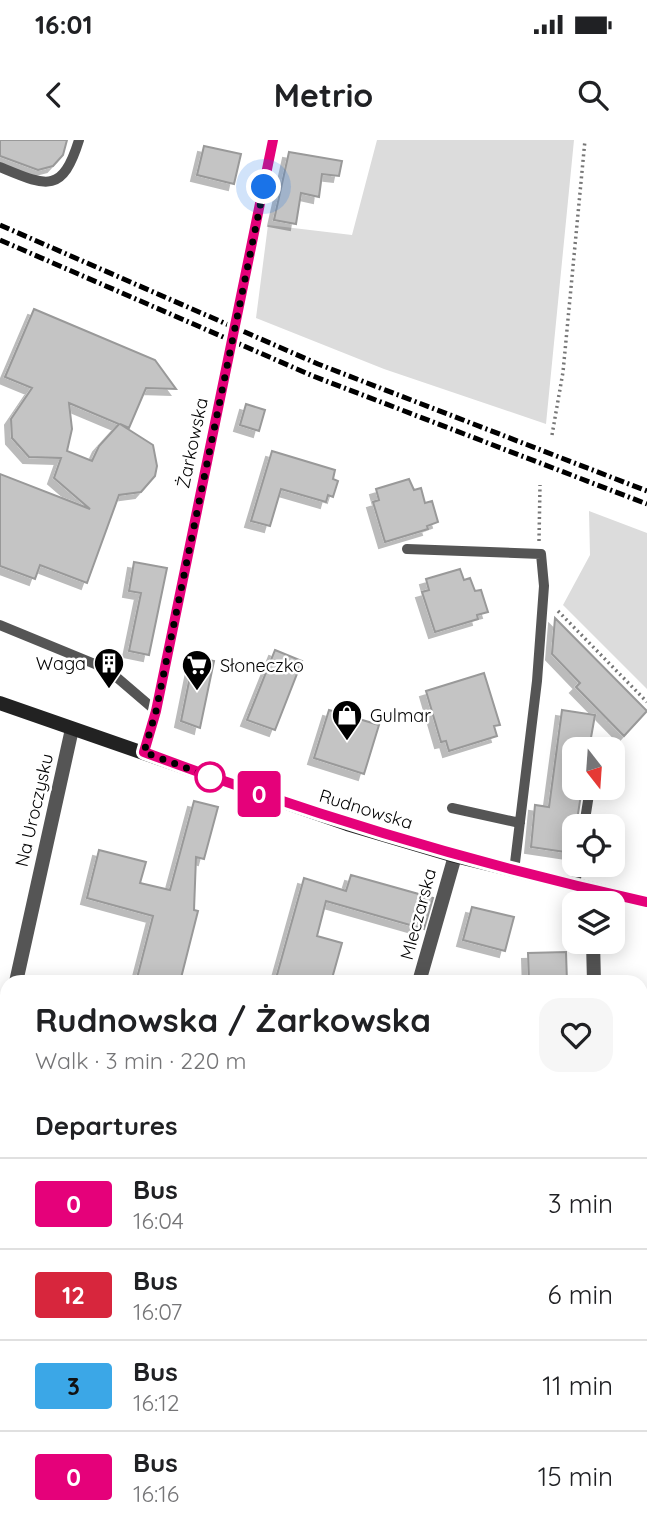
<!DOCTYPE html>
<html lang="en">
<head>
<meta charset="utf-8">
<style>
	:root { --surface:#fff; --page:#f6f6f6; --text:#202124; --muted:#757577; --line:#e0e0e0 }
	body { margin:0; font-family:Quicksand,sans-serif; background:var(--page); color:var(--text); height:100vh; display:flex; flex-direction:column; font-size:26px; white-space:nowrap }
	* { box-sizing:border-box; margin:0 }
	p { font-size:23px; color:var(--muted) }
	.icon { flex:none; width:38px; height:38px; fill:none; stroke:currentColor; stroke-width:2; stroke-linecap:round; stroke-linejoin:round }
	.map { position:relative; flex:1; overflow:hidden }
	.details { position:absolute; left:0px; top:835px; width:648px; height:562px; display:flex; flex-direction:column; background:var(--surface); border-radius:21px 21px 0 0; box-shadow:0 4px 18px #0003 }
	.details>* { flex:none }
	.badge { padding:0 14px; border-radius:5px; font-size:24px; line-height:46px }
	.needle { width:46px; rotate:163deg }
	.buttons { position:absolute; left:562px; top:597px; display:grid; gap:14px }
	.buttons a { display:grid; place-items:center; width:63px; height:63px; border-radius:14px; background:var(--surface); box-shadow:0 4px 18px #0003; font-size:35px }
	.you { position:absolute; width:35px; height:35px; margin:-18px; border:5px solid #fff; border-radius:50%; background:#1a73e8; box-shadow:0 0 0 10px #1a73e833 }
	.map>.badge { position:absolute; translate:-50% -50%; box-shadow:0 0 0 4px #fff }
	h2 { padding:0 35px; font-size:26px; line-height:63px }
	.round { display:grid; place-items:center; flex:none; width:74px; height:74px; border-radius:21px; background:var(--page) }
	.summary { display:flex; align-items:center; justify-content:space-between; height:119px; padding:0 35px }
	h1 { font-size:33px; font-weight:700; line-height:52px }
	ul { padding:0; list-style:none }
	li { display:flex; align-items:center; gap:21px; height:91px; padding:0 35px; border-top:2px solid var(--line) }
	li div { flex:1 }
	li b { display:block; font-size:26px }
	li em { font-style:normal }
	li .badge { min-width:77px; font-weight:700; text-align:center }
	.status { display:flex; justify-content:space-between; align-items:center; height:49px; padding:0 35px; background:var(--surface); direction:ltr }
	.status svg { height:19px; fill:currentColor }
	header { display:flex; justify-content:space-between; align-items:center; height:91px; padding:0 35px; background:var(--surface); font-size:32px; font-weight:700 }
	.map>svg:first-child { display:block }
	.green { fill:#dcdcdc }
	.building { fill:#c4c4c4; stroke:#999; stroke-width:2; fill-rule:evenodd; filter:url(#shadow) }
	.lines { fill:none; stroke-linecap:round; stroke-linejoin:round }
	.path { stroke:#777; stroke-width:3.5; stroke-dasharray:2 3.5; stroke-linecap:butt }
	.lane { stroke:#555; stroke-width:10 }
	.street { stroke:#555; stroke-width:14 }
	.secondary { stroke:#222; stroke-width:14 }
	.rail { stroke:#000; stroke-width:5; stroke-dasharray:10 3.5 2 3.5; stroke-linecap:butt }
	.line-casing { stroke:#fff; stroke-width:16 }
	.line { stroke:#e5017a; stroke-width:10 }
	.walk { stroke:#000; stroke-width:7; stroke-dasharray:0 12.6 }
	.stop-dot { fill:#fff; stroke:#e5017a; stroke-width:3.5 }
	.labels { text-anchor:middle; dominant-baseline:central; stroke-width:5; stroke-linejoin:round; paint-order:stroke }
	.street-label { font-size:18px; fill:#000; stroke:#fff }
	.poi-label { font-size:18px; fill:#000; stroke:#fff; text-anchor:start }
</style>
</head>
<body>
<div class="status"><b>16:01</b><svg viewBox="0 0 49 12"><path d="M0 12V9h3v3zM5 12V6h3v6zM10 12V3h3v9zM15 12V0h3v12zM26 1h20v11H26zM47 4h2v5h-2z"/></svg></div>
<header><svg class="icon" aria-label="back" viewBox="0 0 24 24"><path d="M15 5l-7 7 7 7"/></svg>Metrio<svg class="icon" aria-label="search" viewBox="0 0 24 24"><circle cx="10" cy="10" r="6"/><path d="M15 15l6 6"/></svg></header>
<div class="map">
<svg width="647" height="1395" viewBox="0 0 647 1395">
	<defs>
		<filter id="shadow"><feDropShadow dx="-6" dy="6" stdDeviation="0" flood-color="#0004"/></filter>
	</defs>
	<rect width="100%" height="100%" fill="#fff"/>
	<path class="green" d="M 377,0 L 574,0 L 546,284 L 384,229 L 256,178 L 268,85 L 352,95 Z
		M 589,371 L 647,393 L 647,549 L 563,465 L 590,415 Z
		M 647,1008 L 647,1325 L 641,1361 L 640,1009 Z
		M 0,1291 L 7,1292 L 7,1390 L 248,1390 L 247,1395 L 0,1395 Z
		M 376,1390 L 635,1390 L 634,1395 L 375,1395 Z"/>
	<path class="building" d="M 0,0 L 67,0 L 63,15 L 53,26 L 38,30 L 0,16 Z
		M 204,6 L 241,14 L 234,44 L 197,35 Z
		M 289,12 L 342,21 L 339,36 L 322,34 L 319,57 L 301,53 L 296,84 L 274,80 Z
		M 34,169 L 155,220 L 176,249 L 146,248 L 129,288 L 120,284 L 153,305 L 157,326 L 155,336 L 141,352 L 119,355 L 87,443 L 40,425 L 35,439 L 0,426 L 0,334 L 90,369 L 54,338 L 61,318 L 29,317 L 12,298 L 11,279 L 32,248 L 5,237 ZM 69,263 L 119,284 L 99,306 L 92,321 L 67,311 L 72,289 Z
		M 246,264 L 265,270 L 259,291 L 240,285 Z
		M 272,311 L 335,330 L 333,339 L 338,341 L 333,357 L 328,355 L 326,362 L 281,349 L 270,386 L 251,381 Z
		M 409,339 L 414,350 L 421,348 L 425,363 L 432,361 L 438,382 L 427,386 L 428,389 L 385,402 L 373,362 L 379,360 L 376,349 Z
		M 134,422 L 167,428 L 149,515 L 129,511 L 141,453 L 129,451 Z
		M 460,429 L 464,440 L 470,438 L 475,451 L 481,450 L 488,472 L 477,475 L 478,479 L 435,492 L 422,452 L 429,450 L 426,439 Z
		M 555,478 L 647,571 L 624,596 L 576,547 L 580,543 L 552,514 Z
		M 275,510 L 302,521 L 275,590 L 247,580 Z
		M 194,517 L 214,521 L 200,588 L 181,581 Z
		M 484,533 L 500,585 L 494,586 L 497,596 L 449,611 L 446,601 L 441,602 L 426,551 Z
		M 329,570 L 379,585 L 364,634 L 314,618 Z
		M 562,570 L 595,575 L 589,609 L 574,609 L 574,648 L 582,648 L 572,713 L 531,707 L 535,665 L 549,667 Z
		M 194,661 L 218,667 L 204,719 L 196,717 L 194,770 L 198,771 L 180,842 L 136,842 L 153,776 L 87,758 L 99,710 L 146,722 L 140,743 L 170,750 Z
		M 351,735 L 433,758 L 424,789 L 326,761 L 317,796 L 342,803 L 331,842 L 275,842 L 304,738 L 346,751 Z
		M 472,767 L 514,777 L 505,811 L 463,800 Z
		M 566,812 L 567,842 L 529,842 L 528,813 Z"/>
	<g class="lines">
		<path class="path" d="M 552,295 L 563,232 L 585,0
			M 539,401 L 540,345
			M 558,471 L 647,562"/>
		<path class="lane" d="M 0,27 C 46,46 62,55 79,0
			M 407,409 L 541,414 L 544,446 L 537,541 L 514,731
			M 0,485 L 107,529 L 156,571
			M 452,668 L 520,683
			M 584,686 L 590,648
			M 575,746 L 578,724"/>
		<path class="street" d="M 144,612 L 156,571 L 273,0
			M 593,802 L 594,842
			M 16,842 L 72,589
			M 419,842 L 455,716
			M 0,912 L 7,880
			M 0,1107 L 7,1106"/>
		<path class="secondary" d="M 0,563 L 347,684 L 455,716 L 647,762"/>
		<path class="rail" d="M 0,85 L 318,224 L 647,351
			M 0,100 L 313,236 L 647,364"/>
	</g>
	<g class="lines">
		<g class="line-casing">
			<path id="line" d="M 273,0 L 156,571 L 144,612 C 309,674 475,724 647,762"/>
		</g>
		<use href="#line" class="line"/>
		<path class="walk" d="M 210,637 L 144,612 L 156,571 L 264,47"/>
	</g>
	<defs>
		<g id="building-pin" transform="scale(1.575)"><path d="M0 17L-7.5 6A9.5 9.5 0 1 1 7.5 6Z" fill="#000" stroke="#fff"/><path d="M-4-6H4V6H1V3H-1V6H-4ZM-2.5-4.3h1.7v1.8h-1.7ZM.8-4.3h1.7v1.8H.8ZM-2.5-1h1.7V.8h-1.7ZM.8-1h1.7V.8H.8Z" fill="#fff"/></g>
		<g id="supermarket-pin" transform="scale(1.575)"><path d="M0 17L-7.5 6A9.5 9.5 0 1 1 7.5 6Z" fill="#000" stroke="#fff"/><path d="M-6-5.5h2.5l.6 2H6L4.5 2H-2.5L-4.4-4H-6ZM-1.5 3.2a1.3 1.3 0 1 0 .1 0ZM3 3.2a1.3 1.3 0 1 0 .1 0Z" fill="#fff"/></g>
		<g id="shop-pin" transform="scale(1.575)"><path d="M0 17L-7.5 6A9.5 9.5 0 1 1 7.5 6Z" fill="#000" stroke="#fff"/><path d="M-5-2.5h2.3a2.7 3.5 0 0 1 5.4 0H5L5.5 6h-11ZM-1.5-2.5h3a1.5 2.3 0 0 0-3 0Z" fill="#fff"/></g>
	</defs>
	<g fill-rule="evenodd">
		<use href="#building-pin" x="109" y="523"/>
		<use href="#supermarket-pin" x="197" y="525"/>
		<use href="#shop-pin" x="347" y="575"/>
	</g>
	<circle class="stop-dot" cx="210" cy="637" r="14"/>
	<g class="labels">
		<g class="street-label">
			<text transform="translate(192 303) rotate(-78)">Żarkowska</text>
			<text transform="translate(366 669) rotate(17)">Rudnowska</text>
			<text transform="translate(34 670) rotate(-77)">Na Uroczysku</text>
			<text transform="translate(418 774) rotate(-75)">Mleczarska</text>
		</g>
		<g class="poi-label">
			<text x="86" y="523" text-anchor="end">Waga</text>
			<text x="220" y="525">Słoneczko</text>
			<text x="370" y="575">Gulmar</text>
		</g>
	</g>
</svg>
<div class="buttons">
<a><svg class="needle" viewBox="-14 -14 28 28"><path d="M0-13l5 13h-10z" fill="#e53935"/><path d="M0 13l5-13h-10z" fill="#757577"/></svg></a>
<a><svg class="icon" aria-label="locate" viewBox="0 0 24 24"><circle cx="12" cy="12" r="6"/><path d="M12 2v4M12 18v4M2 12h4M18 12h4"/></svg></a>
<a><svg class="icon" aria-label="layers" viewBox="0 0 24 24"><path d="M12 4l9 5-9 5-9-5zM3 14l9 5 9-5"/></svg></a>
</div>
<div class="you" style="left:264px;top:47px"></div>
<b class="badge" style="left:259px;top:654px;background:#e5017a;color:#fff">0</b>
<section class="details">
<div class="summary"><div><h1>Rudnowska / Żarkowska</h1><p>Walk · 3 min · 220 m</p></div><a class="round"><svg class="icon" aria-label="heart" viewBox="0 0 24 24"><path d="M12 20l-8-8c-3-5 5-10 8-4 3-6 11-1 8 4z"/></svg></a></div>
<h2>Departures</h2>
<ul>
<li><span class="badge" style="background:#e5017a;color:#fff">0</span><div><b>Bus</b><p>16:04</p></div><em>3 min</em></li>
<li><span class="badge" style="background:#d7263d;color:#fff">12</span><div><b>Bus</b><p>16:07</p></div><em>6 min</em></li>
<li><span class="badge" style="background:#3ba7e7;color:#111">3</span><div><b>Bus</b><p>16:12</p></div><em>11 min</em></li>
<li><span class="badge" style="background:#e5017a;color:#fff">0</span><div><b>Bus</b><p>16:16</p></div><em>15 min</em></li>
</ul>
</section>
</div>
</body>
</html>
